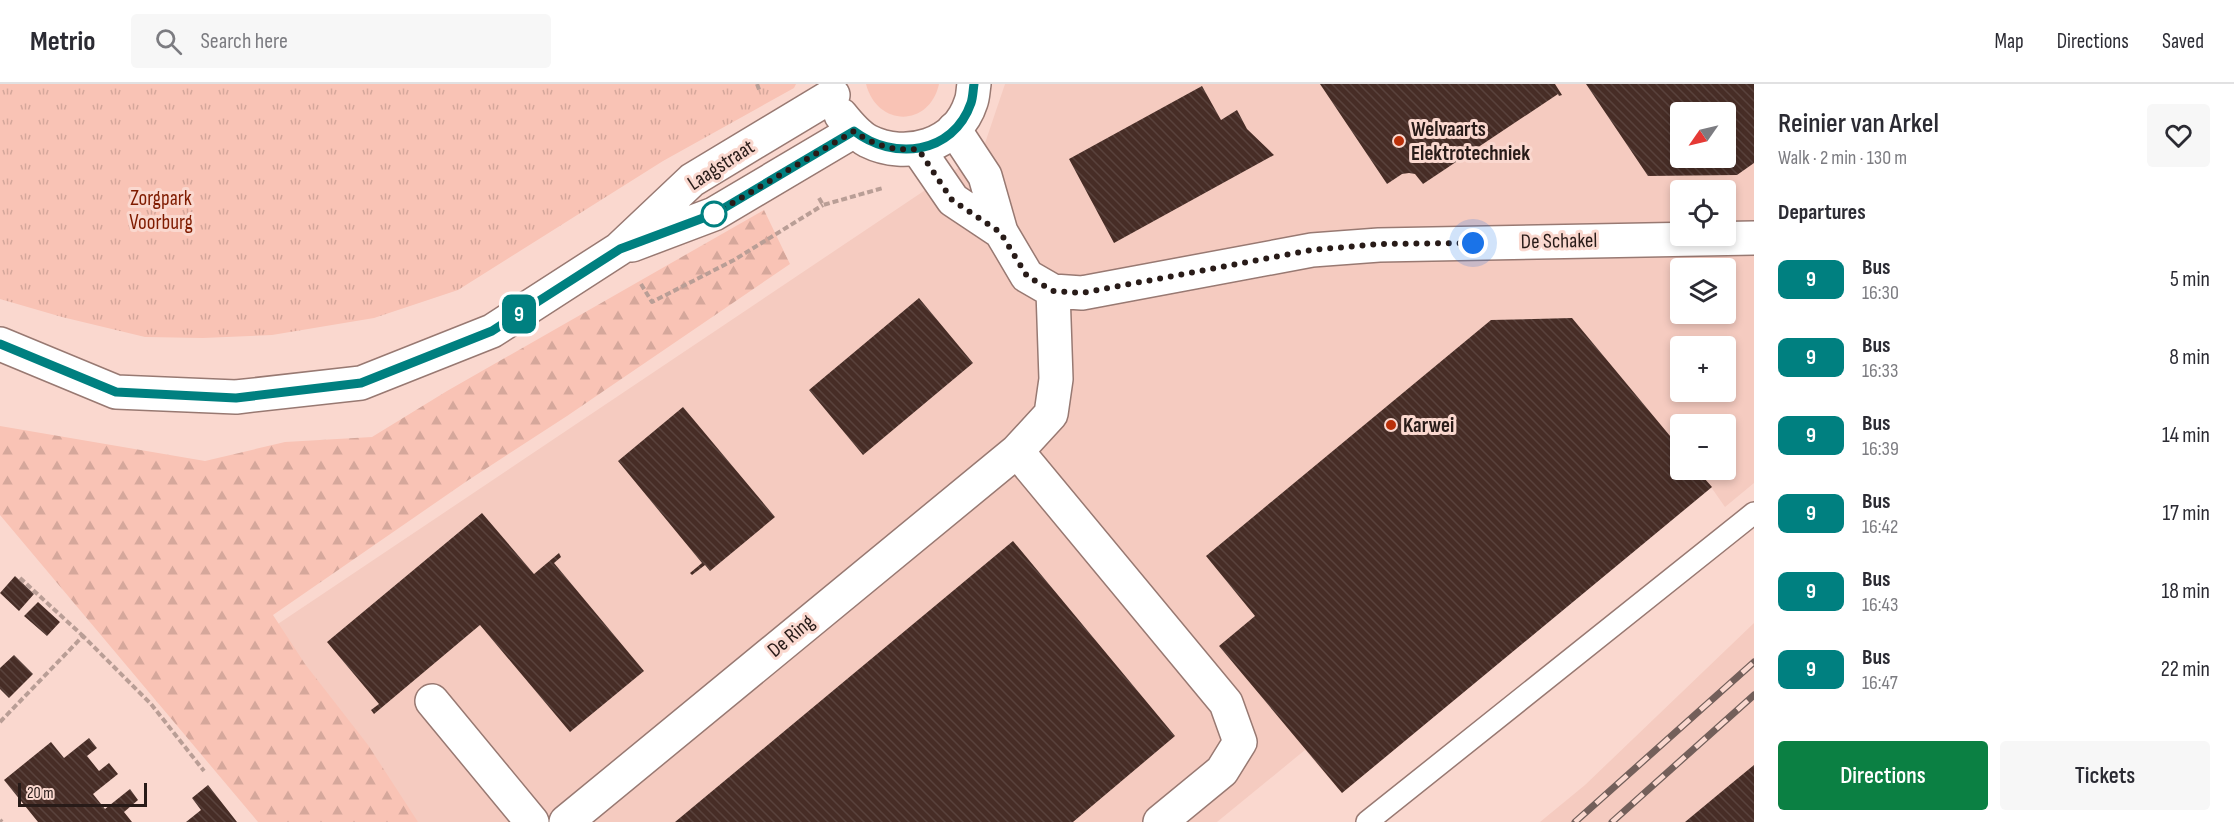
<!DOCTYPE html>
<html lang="en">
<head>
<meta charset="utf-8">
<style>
	:root { --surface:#fff; --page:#f7f7f7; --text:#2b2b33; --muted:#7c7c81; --line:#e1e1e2; --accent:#0b8043 }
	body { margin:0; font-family:"Sofia Sans Condensed",sans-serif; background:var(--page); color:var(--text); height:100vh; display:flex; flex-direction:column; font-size:22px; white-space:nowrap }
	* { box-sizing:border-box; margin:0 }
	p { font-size:20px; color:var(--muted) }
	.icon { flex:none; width:33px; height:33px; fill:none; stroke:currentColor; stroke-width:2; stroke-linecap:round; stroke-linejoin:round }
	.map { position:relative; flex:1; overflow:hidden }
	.details { display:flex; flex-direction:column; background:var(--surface); width:480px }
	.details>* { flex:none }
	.badge { padding:0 12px; border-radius:9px; font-size:21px; line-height:39px }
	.needle { width:39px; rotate:236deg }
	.controls { position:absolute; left:1670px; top:18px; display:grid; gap:12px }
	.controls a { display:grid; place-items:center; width:66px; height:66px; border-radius:6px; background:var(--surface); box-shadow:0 3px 9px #0003; font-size:30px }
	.scale { position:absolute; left:18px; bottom:15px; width:129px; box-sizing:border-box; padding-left:6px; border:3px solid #281b18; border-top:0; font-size:16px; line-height:21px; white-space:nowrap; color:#281b18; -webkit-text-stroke:4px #fad8cf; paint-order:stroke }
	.you { position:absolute; width:30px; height:30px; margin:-15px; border:4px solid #fff; border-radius:50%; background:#1a73e8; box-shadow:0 0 0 9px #1a73e833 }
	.map>.badge { position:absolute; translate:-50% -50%; box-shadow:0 0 0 3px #fff }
	h2 { padding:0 24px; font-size:22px; line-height:54px }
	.round { display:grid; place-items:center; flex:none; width:63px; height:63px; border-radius:6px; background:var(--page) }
	.summary { display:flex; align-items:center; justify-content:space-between; height:102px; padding:0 24px }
	h1 { font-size:28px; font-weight:600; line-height:45px }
	.action { display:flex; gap:12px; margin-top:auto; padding:12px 24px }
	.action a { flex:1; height:69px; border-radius:6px; background:var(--accent); color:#fff; font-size:24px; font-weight:600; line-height:69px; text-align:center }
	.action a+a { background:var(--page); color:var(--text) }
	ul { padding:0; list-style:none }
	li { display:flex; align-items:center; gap:18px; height:78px; padding:0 24px }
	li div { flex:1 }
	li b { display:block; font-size:22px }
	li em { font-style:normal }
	li .badge { min-width:66px; font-weight:700; text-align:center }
	header { display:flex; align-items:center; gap:36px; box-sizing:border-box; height:84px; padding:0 30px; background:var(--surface); border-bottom:2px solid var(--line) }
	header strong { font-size:28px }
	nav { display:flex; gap:33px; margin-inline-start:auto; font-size:21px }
	.search { width:420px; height:54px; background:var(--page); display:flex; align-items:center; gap:15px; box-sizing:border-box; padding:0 21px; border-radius:6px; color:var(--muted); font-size:22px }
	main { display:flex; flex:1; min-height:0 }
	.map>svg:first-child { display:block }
	.built { fill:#f5cbc0; fill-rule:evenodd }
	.grass { fill:#f9c3b5 }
	.forest { fill:url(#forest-firs) }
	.park { fill:url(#park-tufts) }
	.building { fill:url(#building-back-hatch); fill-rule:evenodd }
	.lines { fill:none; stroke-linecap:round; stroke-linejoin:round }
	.service-casing { stroke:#987972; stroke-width:24 }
	.minor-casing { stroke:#987972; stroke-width:36 }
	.secondary-casing { stroke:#987972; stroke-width:36 }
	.path { stroke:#b99e96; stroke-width:4; stroke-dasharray:6 3; stroke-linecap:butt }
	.service { stroke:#fff; stroke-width:21 }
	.minor { stroke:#fff; stroke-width:33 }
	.secondary { stroke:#fff; stroke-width:33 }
	.rail-casing { stroke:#735f5a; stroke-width:7 }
	.rail { stroke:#fad8cf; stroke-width:4.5; stroke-dasharray:14; stroke-linecap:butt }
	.line-casing { stroke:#fff; stroke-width:14 }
	.line { stroke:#008080; stroke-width:9 }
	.walk { stroke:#281b18; stroke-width:6; stroke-dasharray:0 10.8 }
	.poi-dot { fill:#ba3009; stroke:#fad8cf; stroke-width:2 }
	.stop-dot { fill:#fff; stroke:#008080; stroke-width:3 }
	.labels { text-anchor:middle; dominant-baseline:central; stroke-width:6; stroke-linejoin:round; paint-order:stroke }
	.poi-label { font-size:21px; font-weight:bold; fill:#281b18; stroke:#fad8cf; text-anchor:start }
	.street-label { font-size:21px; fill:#281b18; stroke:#fad8cf }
	.park-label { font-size:21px; fill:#7f1b00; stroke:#fad8cf }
</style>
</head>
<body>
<header>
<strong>Metrio</strong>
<div class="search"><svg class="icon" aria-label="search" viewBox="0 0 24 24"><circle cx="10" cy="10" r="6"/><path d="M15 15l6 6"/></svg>Search here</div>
<nav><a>Map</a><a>Directions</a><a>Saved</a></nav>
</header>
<main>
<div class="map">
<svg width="1754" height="738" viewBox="0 0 1754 738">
	<defs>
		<pattern id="forest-firs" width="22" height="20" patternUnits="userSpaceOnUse" patternTransform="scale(1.5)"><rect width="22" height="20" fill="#f9c3b5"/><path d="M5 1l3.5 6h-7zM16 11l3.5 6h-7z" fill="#d5a79b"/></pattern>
		<pattern id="park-tufts" width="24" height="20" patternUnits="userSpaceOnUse" patternTransform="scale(1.5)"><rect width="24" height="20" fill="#f9c3b5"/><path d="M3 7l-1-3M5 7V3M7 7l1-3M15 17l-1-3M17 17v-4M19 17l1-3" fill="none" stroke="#d5a79b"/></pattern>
		<pattern id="building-back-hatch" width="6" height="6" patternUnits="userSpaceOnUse" patternTransform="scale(1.5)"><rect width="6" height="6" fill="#472d26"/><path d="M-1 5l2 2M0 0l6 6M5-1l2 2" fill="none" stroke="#59423c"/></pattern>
	</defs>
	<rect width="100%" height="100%" fill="#fad8cf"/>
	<path class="built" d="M 1005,0 L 1754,0 L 1754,399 L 1725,423 L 1711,403 L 1342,709 L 1305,666 L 1217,738 L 316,738 L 196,595 L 982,68 ZM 1680,28 L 1725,28 L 1725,74 L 1680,74 ZM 1680,106 L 1725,106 L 1725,152 L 1680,152 ZM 1680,184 L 1725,184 L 1725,230 L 1680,230 ZM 1680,262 L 1725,262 L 1725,308 L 1680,308 ZM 1680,340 L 1725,340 L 1725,386 L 1680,386 Z
		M 1754,539 L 1754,738 L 1540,738 L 1585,701 Z"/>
	<path class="grass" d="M 866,0 L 939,0 C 929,44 877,43 866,0 Z"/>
	<path class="forest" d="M 764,126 L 790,180 L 567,332 L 467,397 L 273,531 L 305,580 L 368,661 L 418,738 L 258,738 L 0,431 L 0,342 L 205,377 L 285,358 L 372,353 L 447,307 Z"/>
	<path class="park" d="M 0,0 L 796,0 L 794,4 L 663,77 L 458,206 L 374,234 L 272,251 L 203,254 L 145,253 L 62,233 L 0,215 Z"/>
	<path class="building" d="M 1320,0 L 1555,0 L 1562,11 L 1559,12 L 1558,10 L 1423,100 L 1415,90 L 1409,89 L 1402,90 L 1387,100 Z
		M 1586,0 L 1754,0 L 1754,79 L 1737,91 L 1648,92 ZM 1680,28 L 1725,28 L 1725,74 L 1680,74 Z
		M 1202,2 L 1221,36 L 1237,26 L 1247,45 L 1274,71 L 1114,159 L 1069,75 Z
		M 919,214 L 973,279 L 863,371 L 809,306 Z
		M 1572,234 L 1680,364 L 1680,386 L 1697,386 L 1712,403 L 1342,709 L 1219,562 L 1255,532 L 1206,472 L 1491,236 Z
		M 683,323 L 775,433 L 710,487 L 705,481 L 692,491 L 690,489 L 702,479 L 618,377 Z
		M 482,429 L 534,490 L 559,469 L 561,473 L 554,479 L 644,587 L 570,648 L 480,541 L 374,630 L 371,626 L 379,620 L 327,558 Z
		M 1013,457 L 1175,652 L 1073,738 L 675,738 Z
		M 15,492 L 34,510 L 19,527 L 0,509 Z
		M 38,518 L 60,538 L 47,552 L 24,532 Z
		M 14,571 L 33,590 L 9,614 L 0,605 L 0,584 Z
		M 89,654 L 97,664 L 87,672 L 99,687 L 109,679 L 118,690 L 93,710 L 105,725 L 130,705 L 138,716 L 124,728 L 132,738 L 38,738 L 4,696 L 51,658 L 64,674 Z
		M 1754,681 L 1754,738 L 1685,738 L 1726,704 Z
		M 208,701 L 237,738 L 186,738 L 201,726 L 192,714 Z"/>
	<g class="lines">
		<g class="service-casing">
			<path id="service" d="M 1367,738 L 1754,429"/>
		</g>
		<g class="minor-casing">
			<path id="minor" d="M 954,45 L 985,92 L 1001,148 L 1027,192 L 1053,207 L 1082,209 L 1312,166 L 1379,161 L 1754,154
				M 918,65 L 953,116 L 1001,148
				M 1017,367 L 1226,619 L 1240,658 L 1222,687 L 1160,738
				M 432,617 L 532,738
				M 566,738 L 1017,367 L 1051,330 L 1056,295 L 1053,207"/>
		</g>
		<g class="secondary-casing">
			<path id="secondary" d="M 841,31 C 849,41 857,51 868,57 C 906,76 957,62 971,18 C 973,13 973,6 974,0
				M 632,161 L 714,130 L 854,47
				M 0,260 L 116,308 L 236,313 L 361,299 L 492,247 L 619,165 L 692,96 L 833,11"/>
		</g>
		<path class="path" d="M 757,0 L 760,8
			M 819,114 L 823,121 L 883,104
			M 641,200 L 652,218 L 734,176 L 823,121
			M 20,494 L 83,552
			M 0,638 L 83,552 L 151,620 L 204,687
			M 0,736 L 2,738"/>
		<use href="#service" class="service"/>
		<use href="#minor" class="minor"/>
		<use href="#secondary" class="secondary"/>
		<g class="rail-casing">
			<path id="rail" d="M 1575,738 L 1754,578
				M 1612,738 L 1754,611"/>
		</g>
		<use href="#rail" class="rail"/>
	</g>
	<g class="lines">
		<g class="line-casing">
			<path id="line" d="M 0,260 L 116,308 L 236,314 L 361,299 L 492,247 L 620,165 L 714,130 L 854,47 C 893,77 953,71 971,19 C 973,13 973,6 974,0"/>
		</g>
		<use href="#line" class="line"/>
		<path class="walk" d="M 714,130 L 854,47 C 874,62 894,67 918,65 L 952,116 L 1000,148 L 1027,192 L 1053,207 L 1082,209 L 1312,166 L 1379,160 L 1473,159"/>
	</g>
	<g class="poi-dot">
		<circle cx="1399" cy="57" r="6"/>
		<circle cx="1391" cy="341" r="6"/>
	</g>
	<circle class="stop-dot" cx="714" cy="130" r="12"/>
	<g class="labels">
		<g class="poi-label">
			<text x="1411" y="45">Welvaarts<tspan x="1411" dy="24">Elektrotechniek</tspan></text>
			<text x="1403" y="341">Karwei</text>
		</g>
		<g class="street-label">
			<text transform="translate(721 81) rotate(-33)">Laagstraat</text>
			<text transform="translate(1559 157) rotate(-1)">De Schakel</text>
			<text transform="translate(791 552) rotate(-40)">De Ring</text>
		</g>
		<g class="park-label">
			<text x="161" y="114">Zorgpark<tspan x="161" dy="24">Voorburg</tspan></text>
		</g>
	</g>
</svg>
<div class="controls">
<a><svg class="needle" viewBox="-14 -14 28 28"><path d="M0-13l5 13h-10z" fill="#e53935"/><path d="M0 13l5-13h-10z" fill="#7c7c81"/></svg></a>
<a><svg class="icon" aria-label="locate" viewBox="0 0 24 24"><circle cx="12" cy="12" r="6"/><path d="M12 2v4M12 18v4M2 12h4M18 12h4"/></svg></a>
<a><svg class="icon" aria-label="layers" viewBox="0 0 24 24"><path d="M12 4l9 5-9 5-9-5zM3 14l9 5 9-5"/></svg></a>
<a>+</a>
<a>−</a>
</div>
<div class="scale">20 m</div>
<div class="you" style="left:1473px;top:159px"></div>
<b class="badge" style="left:519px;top:230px;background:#008080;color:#fff">9</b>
</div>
<section class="details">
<div class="summary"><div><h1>Reinier van Arkel</h1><p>Walk · 2 min · 130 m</p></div><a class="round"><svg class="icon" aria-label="heart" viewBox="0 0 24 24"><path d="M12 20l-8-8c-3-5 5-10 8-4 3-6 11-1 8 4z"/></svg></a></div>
<h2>Departures</h2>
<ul>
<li><span class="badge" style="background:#008080;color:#fff">9</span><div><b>Bus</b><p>16:30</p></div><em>5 min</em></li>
<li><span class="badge" style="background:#008080;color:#fff">9</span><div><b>Bus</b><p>16:33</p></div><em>8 min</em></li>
<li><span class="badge" style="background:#008080;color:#fff">9</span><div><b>Bus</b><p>16:39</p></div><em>14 min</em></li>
<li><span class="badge" style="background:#008080;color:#fff">9</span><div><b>Bus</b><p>16:42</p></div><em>17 min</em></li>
<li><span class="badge" style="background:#008080;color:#fff">9</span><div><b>Bus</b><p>16:43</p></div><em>18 min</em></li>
<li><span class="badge" style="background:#008080;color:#fff">9</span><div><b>Bus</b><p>16:47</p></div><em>22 min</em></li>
</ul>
<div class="action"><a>Directions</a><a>Tickets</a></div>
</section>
</main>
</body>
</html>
